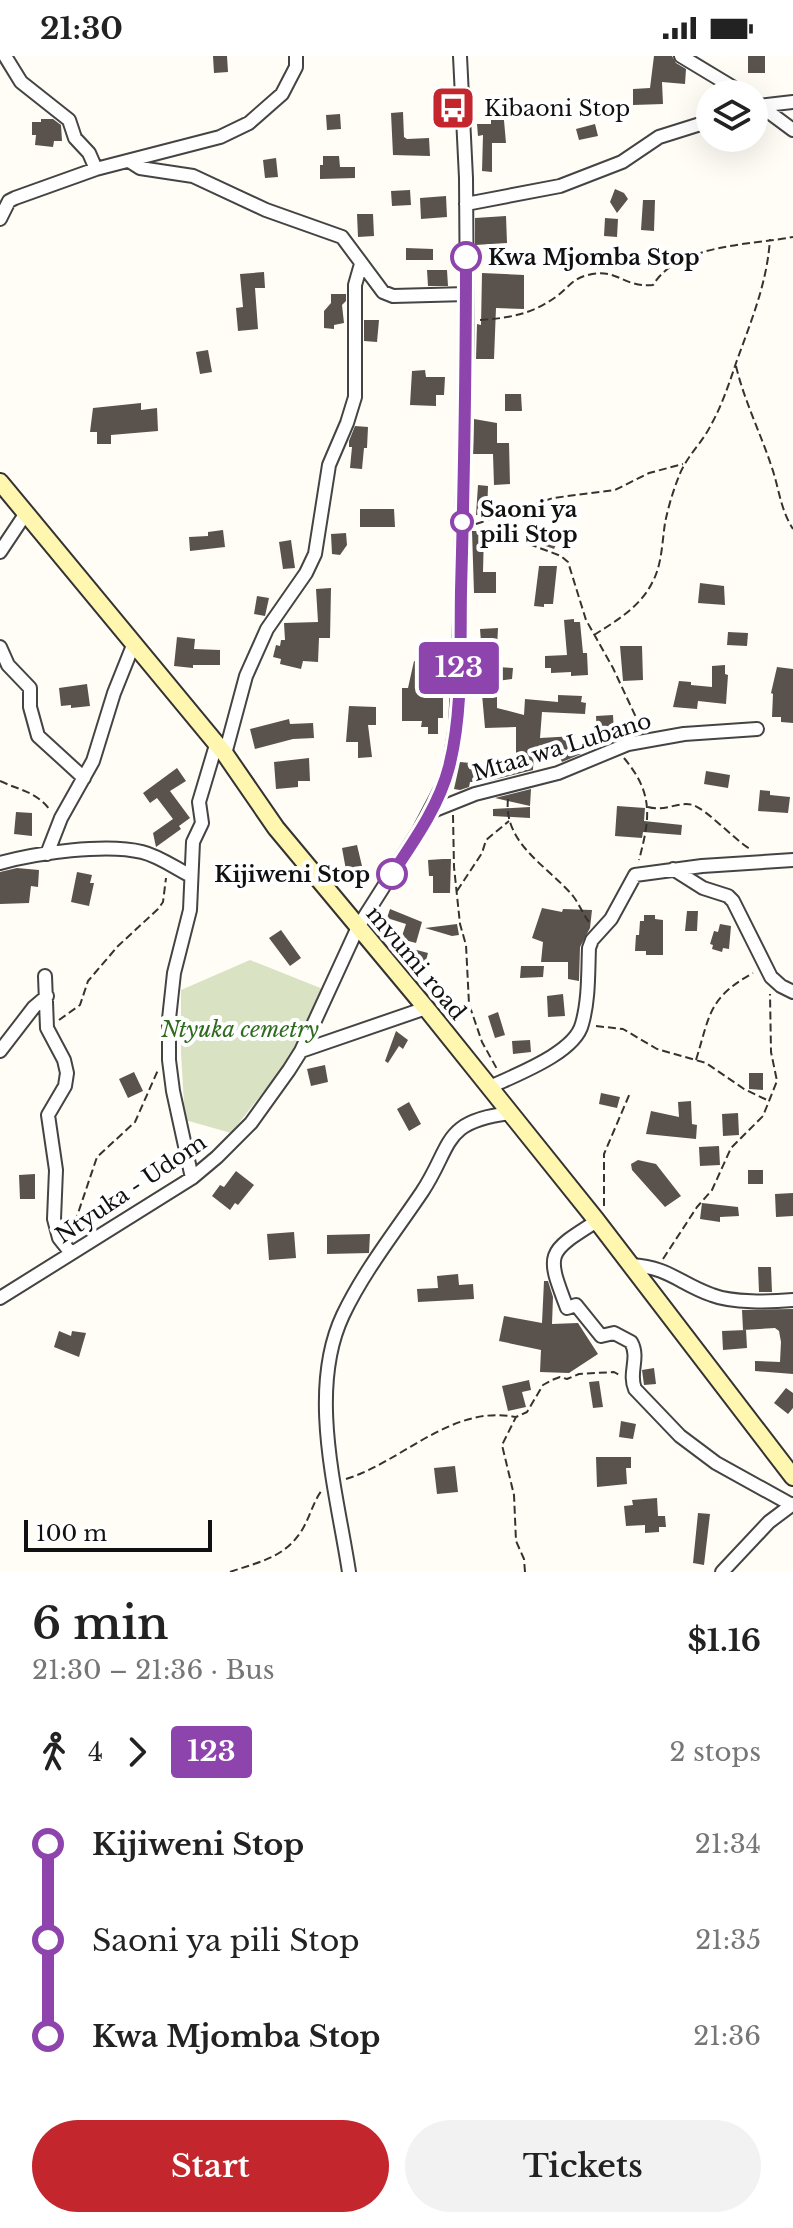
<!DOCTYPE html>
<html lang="en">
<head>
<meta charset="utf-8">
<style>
	:root { --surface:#fff; --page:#f2f2f2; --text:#222; --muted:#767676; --accent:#c4262e }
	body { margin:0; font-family:"Libre Baskerville",serif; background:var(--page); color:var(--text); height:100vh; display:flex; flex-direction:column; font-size:30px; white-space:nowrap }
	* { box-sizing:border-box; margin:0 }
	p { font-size:26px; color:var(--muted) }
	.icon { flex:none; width:44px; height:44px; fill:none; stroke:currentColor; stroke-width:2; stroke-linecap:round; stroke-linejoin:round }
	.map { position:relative; height:1516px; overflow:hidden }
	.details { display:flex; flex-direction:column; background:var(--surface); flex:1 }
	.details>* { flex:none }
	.badge { padding:0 16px; border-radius:6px; font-size:28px; line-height:52px }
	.fabs { position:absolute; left:696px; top:24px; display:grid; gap:16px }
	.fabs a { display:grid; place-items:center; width:72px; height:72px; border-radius:50%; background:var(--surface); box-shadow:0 8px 32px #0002; font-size:40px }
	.scale { position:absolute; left:24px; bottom:20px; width:188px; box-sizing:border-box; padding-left:8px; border:4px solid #111; border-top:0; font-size:22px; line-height:28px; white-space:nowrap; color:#111; -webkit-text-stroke:6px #fff; paint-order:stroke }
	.map>.badge { position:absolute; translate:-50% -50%; box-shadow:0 0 0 4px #fff }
	.legs { display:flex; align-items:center; gap:12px; height:88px; padding:0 32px; font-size:26px }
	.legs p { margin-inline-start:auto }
	.summary { display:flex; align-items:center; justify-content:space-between; height:136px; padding:0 32px }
	h1 { font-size:44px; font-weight:600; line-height:60px }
	.cta { display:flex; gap:16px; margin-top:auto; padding:16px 32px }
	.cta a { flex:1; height:92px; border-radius:48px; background:var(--accent); color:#fff; font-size:32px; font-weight:600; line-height:92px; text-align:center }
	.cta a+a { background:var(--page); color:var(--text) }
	ul { padding:0 32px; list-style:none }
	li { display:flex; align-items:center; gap:28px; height:96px; font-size:30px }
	li i { display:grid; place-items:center; width:12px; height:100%; margin:0 10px; background:currentColor }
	li i::after { content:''; width:20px; height:20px; margin:-10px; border:6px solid; border-radius:50%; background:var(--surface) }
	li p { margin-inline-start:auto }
	li:first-child i { background:linear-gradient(#0000 50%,currentColor 0) }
	li:last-child i { background:linear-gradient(currentColor 50%,#0000 0) }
	.status { display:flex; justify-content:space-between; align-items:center; height:56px; padding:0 40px; background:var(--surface); direction:ltr }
	.status svg { height:22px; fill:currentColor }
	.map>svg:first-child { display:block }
	.cemetery { fill:#d9e3c4 }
	.building { fill:#5a524d }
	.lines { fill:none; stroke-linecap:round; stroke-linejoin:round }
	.street-casing { stroke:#444; stroke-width:16 }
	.secondary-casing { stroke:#333; stroke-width:20 }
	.path { stroke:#333; stroke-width:2; stroke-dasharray:8 4; stroke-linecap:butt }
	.street { stroke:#fff; stroke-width:12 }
	.secondary { stroke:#fff6b0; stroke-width:16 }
	.line-1-casing { stroke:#fff; stroke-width:18 }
	.line-1 { stroke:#8e44ad; stroke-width:12 }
	.stop-1-dot { fill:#fff; stroke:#8e44ad; stroke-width:4 }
	.labels { text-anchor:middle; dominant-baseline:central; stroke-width:8; stroke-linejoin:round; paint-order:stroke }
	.poi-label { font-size:22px; fill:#111; stroke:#fff; text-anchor:start }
	.stop-label { font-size:22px; font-weight:bold; fill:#111; stroke:#fff; text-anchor:start }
	.street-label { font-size:22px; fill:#111; stroke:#fff }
	.park-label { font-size:22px; font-style:italic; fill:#2f6b1f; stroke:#fff }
</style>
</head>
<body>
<div class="status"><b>21:30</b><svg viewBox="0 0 49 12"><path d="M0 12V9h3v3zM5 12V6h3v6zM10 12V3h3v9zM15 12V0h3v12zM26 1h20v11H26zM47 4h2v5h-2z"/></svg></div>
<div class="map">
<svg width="793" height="1516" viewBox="0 0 793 1516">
	<rect width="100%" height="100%" fill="#fffdf5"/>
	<path class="cemetery" d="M 250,904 L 323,933 L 298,992 L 231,1077 L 185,1064 L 181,997 L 181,934 Z"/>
	<path class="building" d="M 213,0 L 227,0 L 228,16 L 214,17 Z
		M 654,0 L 672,0 L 676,7 L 686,13 L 685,28 L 662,26 L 663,48 L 633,49 L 633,33 L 650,32 Z
		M 748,0 L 765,0 L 765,17 L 748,17 Z
		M 491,42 L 502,42 L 506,87 L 492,87 L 492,116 L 482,115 L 483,79 L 478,80 L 477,68 L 491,68 Z
		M 403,56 L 404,81 L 407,83 L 429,82 L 430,100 L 393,99 L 391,57 Z
		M 340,58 L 341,73 L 327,74 L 326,59 Z
		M 41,63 L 53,63 L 61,69 L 62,85 L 54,85 L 53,91 L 35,89 L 36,79 L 32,79 L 32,66 L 41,66 Z
		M 595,68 L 598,80 L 579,84 L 576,73 Z
		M 323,100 L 339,100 L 340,111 L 355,111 L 355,122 L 320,123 L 320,109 L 323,109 Z
		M 276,102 L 278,121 L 265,122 L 263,104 Z
		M 615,133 L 624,137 L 628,143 L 617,157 L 610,146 Z
		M 410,134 L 411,149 L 392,150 L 391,135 Z
		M 446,140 L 447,161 L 421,163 L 420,142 Z
		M 643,144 L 655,144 L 654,175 L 641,174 Z
		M 357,158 L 373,158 L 374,180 L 358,181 Z
		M 506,160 L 507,187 L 475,189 L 475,162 Z
		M 605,162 L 618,163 L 617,181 L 604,180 Z
		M 406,192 L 433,193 L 433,204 L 406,204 Z
		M 427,214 L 447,214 L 448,230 L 428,230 Z
		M 264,216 L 265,232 L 255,232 L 258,273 L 238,275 L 236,252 L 243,251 L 240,218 Z
		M 482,217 L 524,219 L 524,253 L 496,252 L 494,303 L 476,303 L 477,268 L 481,269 Z
		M 331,238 L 346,238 L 346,245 L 342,249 L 344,267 L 334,269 L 334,273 L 324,272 L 324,255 L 331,247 Z
		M 364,264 L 379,264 L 377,286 L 364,285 Z
		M 208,294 L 212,316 L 200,318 L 196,296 Z
		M 425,314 L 426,321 L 445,321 L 444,339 L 436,339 L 436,350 L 410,349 L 412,315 Z
		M 505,338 L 521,338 L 522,355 L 505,355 Z
		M 141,347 L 141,354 L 157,352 L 158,375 L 111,379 L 111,388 L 97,388 L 97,376 L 90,376 L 93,352 Z
		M 474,363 L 497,367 L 497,387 L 509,387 L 510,428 L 494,429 L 493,398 L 473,398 Z
		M 355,370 L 368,371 L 367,392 L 364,392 L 362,413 L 350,412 L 352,391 L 349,391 L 349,385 Z
		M 478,429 L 488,430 L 487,460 L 476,459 Z
		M 360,453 L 394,453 L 395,471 L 360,471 Z
		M 537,473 L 559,482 L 554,493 L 532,485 Z
		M 223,474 L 225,491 L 190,495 L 189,481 L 208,480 L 208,476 Z
		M 472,475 L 484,475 L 483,516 L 496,516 L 496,537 L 474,537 Z
		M 346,477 L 347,489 L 340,499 L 332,498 L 331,478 Z
		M 291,484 L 295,512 L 283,513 L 279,486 Z
		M 539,510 L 557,510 L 553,548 L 544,548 L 544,551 L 534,550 Z
		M 700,527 L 724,530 L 725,549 L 698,547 Z
		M 331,532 L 330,582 L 319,582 L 318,606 L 303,605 L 301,613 L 280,608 L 281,603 L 273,601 L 276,589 L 280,590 L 281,584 L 285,584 L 284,567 L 318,566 L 316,533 Z
		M 257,540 L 269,542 L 265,560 L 254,558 Z
		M 574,563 L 574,566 L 580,566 L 583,597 L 587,597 L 588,619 L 571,620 L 571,616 L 551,617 L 551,612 L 545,612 L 545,600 L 567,599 L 564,564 Z
		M 498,572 L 496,611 L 513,612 L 512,623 L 497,625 L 497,652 L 524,659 L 525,643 L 558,646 L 558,639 L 582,640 L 581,646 L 586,647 L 585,658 L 542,656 L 540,682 L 575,680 L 576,698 L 581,698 L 562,706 L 556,693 L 534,693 L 533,714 L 485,726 L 470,726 L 469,731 L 460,734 L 454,733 L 460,706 L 480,708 L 480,712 L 516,710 L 516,671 L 485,672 L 481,627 L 468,628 L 468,586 L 481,586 L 480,573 Z
		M 728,576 L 748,577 L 747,590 L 727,589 Z
		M 177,581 L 195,583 L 194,593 L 220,594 L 220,609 L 193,609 L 193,612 L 174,610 Z
		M 620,590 L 642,590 L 643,624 L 623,625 Z
		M 414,605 L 431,609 L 428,641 L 443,641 L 443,662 L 438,662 L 438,678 L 428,678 L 428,671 L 421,671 L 422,665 L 402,665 L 402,632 L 408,632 Z
		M 725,609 L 725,618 L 728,619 L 726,648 L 698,645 L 697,653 L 673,651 L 679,625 L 691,626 L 691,629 L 712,631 L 712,610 Z
		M 777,611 L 793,613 L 793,667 L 781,666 L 781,661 L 772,661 L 773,638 L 771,637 Z
		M 87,628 L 90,650 L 71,652 L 71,649 L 61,650 L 59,632 Z
		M 349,650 L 376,651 L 376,669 L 368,669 L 372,701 L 358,702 L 358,686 L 346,686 Z
		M 613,659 L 614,677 L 597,679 L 596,660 Z
		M 289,663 L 290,668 L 313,667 L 314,682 L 293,683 L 255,693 L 250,673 Z
		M 309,702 L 310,725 L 298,725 L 298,731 L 276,733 L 274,706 Z
		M 177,712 L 186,725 L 170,735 L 190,762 L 179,770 L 181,773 L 156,791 L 153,777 L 173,763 L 157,742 L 150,747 L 143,737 Z
		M 706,715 L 730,719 L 728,732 L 704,728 Z
		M 531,733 L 530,750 L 495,742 Z
		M 760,734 L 770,735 L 770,739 L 790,741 L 788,757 L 758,755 Z
		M 617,750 L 645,752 L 644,765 L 682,769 L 681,779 L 643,776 L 642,782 L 615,780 Z
		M 530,751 L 530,762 L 493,760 L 493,753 Z
		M 16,756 L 32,757 L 32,780 L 14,778 Z
		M 357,789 L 362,810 L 346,814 L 342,792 Z
		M 443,803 L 451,803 L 450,837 L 433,837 L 433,820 L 429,820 L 428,804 Z
		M 17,812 L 39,814 L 38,831 L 31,830 L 29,847 L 0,848 L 0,816 Z
		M 77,816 L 92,819 L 90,827 L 94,827 L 89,850 L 71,846 Z
		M 542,852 L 562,856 L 563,853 L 592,854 L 590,872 L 580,891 L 579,925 L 568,923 L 568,906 L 541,906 L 543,886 L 532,882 Z
		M 390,853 L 422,866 L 416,887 L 401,883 L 406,868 L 387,862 Z
		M 687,855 L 698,855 L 697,875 L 685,875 Z
		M 644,859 L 655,859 L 655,863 L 663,864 L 663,899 L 646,899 L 646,895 L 635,895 L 636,879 L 639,879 L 640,865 L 644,865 Z
		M 457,868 L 459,879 L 452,880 L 425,872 Z
		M 720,868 L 731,870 L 729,893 L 723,892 L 722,896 L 712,893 L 713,889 L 710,888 L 714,875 L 718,876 Z
		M 281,874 L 301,902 L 290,910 L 269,882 Z
		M 413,893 L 428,897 L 424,912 L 409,907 Z
		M 521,910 L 544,910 L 543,921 L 520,922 Z
		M 563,938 L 565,960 L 548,961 L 547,940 Z
		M 498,956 L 505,979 L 495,982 L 488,960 Z
		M 396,975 L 408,984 L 403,993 L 399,990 L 388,1007 L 385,1005 Z
		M 530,984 L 531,996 L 513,998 L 512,985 Z
		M 325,1009 L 328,1026 L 311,1030 L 307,1013 Z
		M 134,1016 L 143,1035 L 128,1042 L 119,1023 Z
		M 749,1017 L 763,1017 L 763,1034 L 749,1033 Z
		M 601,1037 L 620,1041 L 617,1052 L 599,1048 Z
		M 691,1045 L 692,1068 L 697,1069 L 696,1083 L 646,1078 L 651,1055 L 679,1061 L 678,1046 Z
		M 409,1046 L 421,1068 L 409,1075 L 397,1053 Z
		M 738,1057 L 739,1079 L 723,1080 L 722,1058 Z
		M 719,1090 L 720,1109 L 700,1110 L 699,1091 Z
		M 638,1104 L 656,1108 L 681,1140 L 665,1151 L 632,1114 L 631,1108 Z
		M 748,1114 L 763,1114 L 763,1128 L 748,1128 Z
		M 236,1115 L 254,1129 L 238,1149 L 235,1147 L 230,1154 L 212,1140 L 220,1129 L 224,1131 Z
		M 35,1118 L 35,1143 L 20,1143 L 19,1119 Z
		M 793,1137 L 793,1160 L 776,1161 L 775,1138 Z
		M 702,1147 L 738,1151 L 739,1160 L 720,1161 L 720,1166 L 700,1163 Z
		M 294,1176 L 296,1202 L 269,1204 L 267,1178 Z
		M 370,1178 L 369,1197 L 327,1198 L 327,1179 Z
		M 758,1211 L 771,1211 L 772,1236 L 759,1236 Z
		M 458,1218 L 459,1229 L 473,1228 L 474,1243 L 418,1246 L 417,1233 L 438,1232 L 437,1220 Z
		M 544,1225 L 548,1225 L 553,1241 L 552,1268 L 578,1267 L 598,1298 L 569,1317 L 540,1316 L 541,1294 L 499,1285 L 504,1260 L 542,1267 Z
		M 793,1253 L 793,1318 L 755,1315 L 755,1305 L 780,1306 L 781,1286 L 779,1275 L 775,1272 L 743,1274 L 742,1254 Z
		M 746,1274 L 747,1292 L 723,1294 L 722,1275 Z
		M 59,1275 L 71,1280 L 72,1275 L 86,1277 L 79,1301 L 54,1291 Z
		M 654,1312 L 656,1328 L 644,1329 L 642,1314 Z
		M 529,1324 L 531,1334 L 522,1336 L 526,1351 L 508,1355 L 502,1330 Z
		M 599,1325 L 603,1351 L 593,1352 L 589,1326 Z
		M 786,1332 L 793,1337 L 793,1352 L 788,1358 L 774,1347 Z
		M 621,1365 L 636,1368 L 633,1383 L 619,1381 Z
		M 596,1401 L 631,1401 L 631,1412 L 626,1412 L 627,1428 L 597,1431 Z
		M 455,1410 L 458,1436 L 437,1438 L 434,1412 Z
		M 657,1442 L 658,1460 L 665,1460 L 666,1471 L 659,1471 L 659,1476 L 645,1477 L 645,1469 L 626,1470 L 624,1450 L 633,1449 L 632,1444 Z
		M 698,1457 L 710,1458 L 704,1509 L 693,1507 Z"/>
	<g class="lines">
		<g class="street-casing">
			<path id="street" d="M 5,0 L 21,26 L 69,64 L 75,82 L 89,97 L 96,113
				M 681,0 L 744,38
				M 754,45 L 793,74
				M 757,50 L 793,46
				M 129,105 L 140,112 L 193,120 L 266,154 L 342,181 L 383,236 L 393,240 L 467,238
				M 466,148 L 560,130 L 622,106 L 659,81 L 710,65
				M 0,163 L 9,145 L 15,142 L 96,113 L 220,81 L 249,67 L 282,38 L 296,11 L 296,0
				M 0,496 L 26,457
				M 0,591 L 8,609 L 30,632 L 30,651 L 38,680 L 84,722
				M 225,698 L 246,620 L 267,573 L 306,517 L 315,498 L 329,409 L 347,367 L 355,341 L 355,229 L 361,208
				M 430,756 L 475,738 L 558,717 L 628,688 L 684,678 L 757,673
				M 47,798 L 61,762 L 93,705 L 114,637 L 134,587
				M 0,807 C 36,797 106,787 142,796 C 159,800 175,812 191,820
				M 673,813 L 703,832 L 728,840 L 733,845 L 771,921 L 781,930 L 793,936
				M 45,920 L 47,972 L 64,1004 L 67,1017 L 65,1030 L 48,1059 L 56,1114 L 54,1163 L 59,1182 L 71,1197
				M 0,995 L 34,951 L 47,940
				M 301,995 L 426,952
				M 490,1031 C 515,1019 575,997 582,968 C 589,944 588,916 589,892 L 592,884 L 611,863 L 635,819 L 702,810 L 793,804
				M 192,1122 L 173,1035 L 169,1004 L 169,963 L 174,917 L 190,854 L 193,786 L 202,767 L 199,746 L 216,689
				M 597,1165 C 546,1197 546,1197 567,1252 L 576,1249 L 601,1280 L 614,1277 L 631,1286 C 640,1302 628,1317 635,1333 L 680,1380 L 716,1407 L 792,1449
				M 631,1209 C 669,1211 680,1228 712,1239 C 732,1247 771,1246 793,1244
				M 0,1242 L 192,1122 L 217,1101 L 251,1067 L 289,1014 L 301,995 L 358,871 L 419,775 L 443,729 L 449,712 L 456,670 L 459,607 L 467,264 L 466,122 L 460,0
				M 349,1516 C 337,1437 307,1335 343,1259 C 364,1215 395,1176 422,1136 C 453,1089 441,1065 511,1057
				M 722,1516 L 769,1466 L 793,1448"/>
		</g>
		<g class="secondary-casing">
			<path id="secondary" d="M 0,426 L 225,698 L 276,772 L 426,952 L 597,1165 L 793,1421"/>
		</g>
		<path class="path" d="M 480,264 C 510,262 533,258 557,240 C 568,232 573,222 588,219 C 617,211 623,232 653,229 C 678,188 751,189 793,181
			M 736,310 C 744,344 760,376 771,409 C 779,431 780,453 793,473
			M 476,468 L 553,442 L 615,434 L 649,417 L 683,408
			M 529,488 L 561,500 L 568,506 L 586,564 L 613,612 L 641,672
			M 594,579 C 616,565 640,551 652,527 C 662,509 662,487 665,467 C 668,452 673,435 679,420 C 686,401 702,387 711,369 C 722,349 729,328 736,307 C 751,265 767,228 770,183
			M 624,702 C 654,738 650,762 639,804
			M 0,725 C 19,734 37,736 50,754
			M 508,743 C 503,788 549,811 573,840 C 580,849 583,859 590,867
			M 648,751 C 666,756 678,745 693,749 C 706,753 735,784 750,793
			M 453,759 L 454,811 L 460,868 L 466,889 L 469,948 L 482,986 L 497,1013
			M 457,835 L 482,797 L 486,784 L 509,765
			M 59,964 L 80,949 L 88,925 L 118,890 L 158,853 L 163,846 L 166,822
			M 596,970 L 623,973 L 657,993 L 706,1007 L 744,1033 L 767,1044
			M 696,1004 C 710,959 708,942 753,917
			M 604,1150 L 604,1098 L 630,1037
			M 71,1178 L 97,1101 L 135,1066 L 158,1014
			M 663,1203 L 697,1151 L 712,1134 L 731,1092 L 763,1060 L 777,1025 L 771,996 L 770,938
			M 346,1423 C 402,1406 452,1348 516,1361
			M 230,1516 C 258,1506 285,1502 302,1474 C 310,1461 313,1446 322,1434
			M 525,1516 L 524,1503 L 516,1485 L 514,1439 L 502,1389 L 516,1361 L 527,1356 L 543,1329 L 552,1324 L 560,1321 L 567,1323 L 579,1318 L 614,1316 L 621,1320"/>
		<use href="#street" class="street"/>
		<use href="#secondary" class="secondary"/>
	</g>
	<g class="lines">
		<g class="line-1-casing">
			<path id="line-1" d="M 392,818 C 414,785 439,750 449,711 C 463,657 460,591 461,535 C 464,424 466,312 466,201"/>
		</g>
		<use href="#line-1" class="line-1"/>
	</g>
	<defs>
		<g id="bus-square" transform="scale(2.3)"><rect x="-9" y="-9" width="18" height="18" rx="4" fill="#c4262e" stroke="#fff"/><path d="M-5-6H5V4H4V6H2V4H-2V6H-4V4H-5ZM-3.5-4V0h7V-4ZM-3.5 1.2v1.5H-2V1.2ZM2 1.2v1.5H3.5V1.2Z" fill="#fff"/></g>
	</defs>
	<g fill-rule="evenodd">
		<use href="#bus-square" x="453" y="52"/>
	</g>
	<g class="stop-1-dot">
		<circle cx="466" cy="201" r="14"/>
		<circle cx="462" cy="466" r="10"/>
		<circle cx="392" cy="818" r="14"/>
	</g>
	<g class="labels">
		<g class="poi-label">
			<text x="484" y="52">Kibaoni Stop</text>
		</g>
		<g class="stop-label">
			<text x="488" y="201">Kwa Mjomba Stop</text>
			<text x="480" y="453">Saoni ya<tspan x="480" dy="25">pili Stop</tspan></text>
			<text x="370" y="818" text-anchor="end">Kijiweni Stop</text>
		</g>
		<g class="street-label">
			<text transform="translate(562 691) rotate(-17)">Mtaa wa Lubano</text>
			<text transform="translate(416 907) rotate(50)">mvumi road</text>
			<text transform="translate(131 1133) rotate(-34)">Ntyuka - Udom</text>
		</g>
		<g class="park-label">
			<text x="240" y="973">Ntyuka cemetry</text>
		</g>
	</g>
</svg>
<div class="fabs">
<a><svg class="icon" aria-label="layers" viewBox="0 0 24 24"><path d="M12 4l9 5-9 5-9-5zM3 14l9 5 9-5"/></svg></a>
</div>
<div class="scale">100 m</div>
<b class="badge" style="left:459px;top:612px;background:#8e44ad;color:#fff">123</b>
</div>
<section class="details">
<div class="summary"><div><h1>6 min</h1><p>21:30 – 21:36 · Bus</p></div><b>$1.16</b></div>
<div class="legs"><svg class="icon" aria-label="walk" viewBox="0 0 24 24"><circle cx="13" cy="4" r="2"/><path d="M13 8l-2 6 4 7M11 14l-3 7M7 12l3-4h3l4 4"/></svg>4<svg class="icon" aria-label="forward" viewBox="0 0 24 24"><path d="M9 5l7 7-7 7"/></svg><b class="badge" style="background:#8e44ad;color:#fff">123</b><p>2 stops</p></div>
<ul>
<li><i style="color:#8e44ad"></i><b>Kijiweni Stop</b><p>21:34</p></li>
<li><i style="color:#8e44ad"></i><span>Saoni ya pili Stop</span><p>21:35</p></li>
<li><i style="color:#8e44ad"></i><b>Kwa Mjomba Stop</b><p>21:36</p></li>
</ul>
<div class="cta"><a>Start</a><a>Tickets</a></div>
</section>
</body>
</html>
